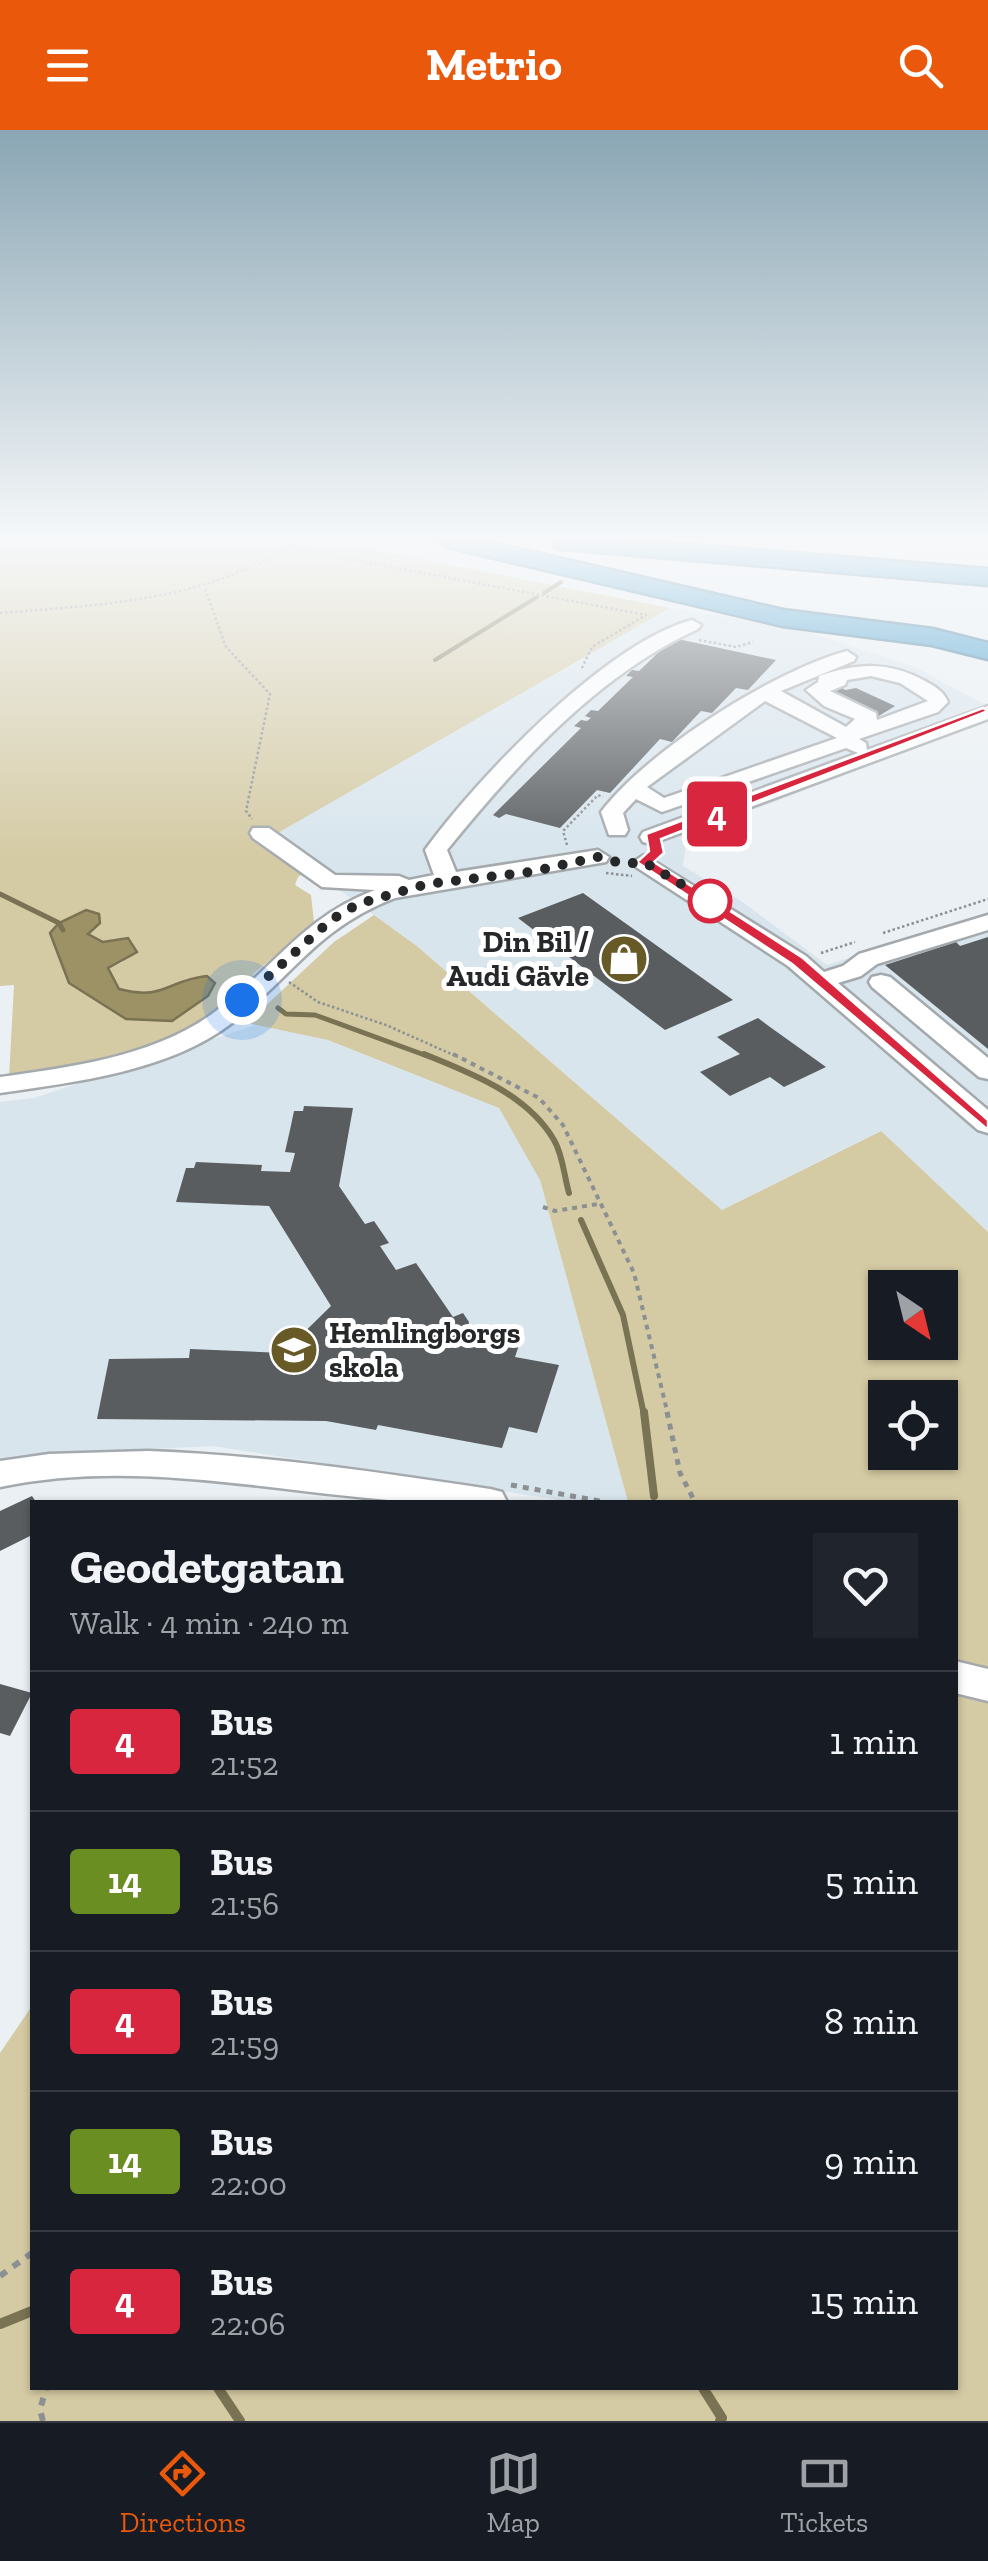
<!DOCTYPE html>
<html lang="en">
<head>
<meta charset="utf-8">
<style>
	:root { --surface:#171b24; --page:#20242c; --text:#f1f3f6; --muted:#9ea1a6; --line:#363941; --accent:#ea580c }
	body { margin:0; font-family:"Zilla Slab",serif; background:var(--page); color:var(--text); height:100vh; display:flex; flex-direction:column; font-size:38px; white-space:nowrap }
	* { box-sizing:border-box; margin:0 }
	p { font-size:32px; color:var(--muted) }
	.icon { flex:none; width:55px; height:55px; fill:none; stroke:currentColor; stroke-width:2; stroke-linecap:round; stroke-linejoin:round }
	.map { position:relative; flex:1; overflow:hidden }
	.drawer { position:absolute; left:30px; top:1370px; width:928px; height:890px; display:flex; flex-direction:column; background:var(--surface); border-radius:0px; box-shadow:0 2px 8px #0004 }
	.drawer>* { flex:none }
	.badge { padding:0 20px; border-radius:8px; font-size:35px; line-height:65px }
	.needle { width:65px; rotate:145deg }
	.controls { position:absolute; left:868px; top:1140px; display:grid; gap:20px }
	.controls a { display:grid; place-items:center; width:90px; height:90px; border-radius:0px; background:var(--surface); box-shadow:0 2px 8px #0004; font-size:50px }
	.you { position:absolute; width:50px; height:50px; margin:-25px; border:8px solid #fff; border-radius:50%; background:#1a73e8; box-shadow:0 0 0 15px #1a73e833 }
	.map>.badge { position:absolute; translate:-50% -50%; box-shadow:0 0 0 5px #fff }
	.round { display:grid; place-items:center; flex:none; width:105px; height:105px; border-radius:0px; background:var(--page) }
	.head { display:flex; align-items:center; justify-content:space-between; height:170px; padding:0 40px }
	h1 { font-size:48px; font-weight:700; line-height:75px }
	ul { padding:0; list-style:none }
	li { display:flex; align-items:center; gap:30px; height:140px; padding:0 40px; border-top:2px solid var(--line) }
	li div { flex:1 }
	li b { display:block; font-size:38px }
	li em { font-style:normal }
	li .badge { min-width:110px; font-weight:700; text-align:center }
	header { display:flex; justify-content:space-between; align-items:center; height:130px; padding:0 40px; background:var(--accent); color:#fff; font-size:45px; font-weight:700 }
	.dock { display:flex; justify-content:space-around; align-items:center; height:140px; border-top:2px solid var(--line); background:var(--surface); font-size:28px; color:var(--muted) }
	.dock a { display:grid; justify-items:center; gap:5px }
	.dock .on { color:var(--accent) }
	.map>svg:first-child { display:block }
	.built { fill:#d8e5ed }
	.green { fill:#d4caa3; fill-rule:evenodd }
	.water { fill:#9d9265; stroke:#797253; stroke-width:2.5 }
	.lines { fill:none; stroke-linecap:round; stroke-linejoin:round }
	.stream-far4 { stroke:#797253; stroke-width:4 }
	.stream-far3 { stroke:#797253; stroke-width:5 }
	.stream-far2 { stroke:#797253; stroke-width:6 }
	.stream-far1 { stroke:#797253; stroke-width:8 }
	.stream { stroke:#797253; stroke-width:10 }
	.building { fill:#595d60 }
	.minor-casing { stroke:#a4a9ad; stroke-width:5 }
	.highway-casing { stroke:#2c6d90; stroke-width:5 }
	.path-far3 { stroke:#8c9093; stroke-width:2.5; stroke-dasharray:2.5 2.5; stroke-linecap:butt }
	.path-far2 { stroke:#8c9093; stroke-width:4; stroke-dasharray:5 5; stroke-linecap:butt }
	.path-far1 { stroke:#8c9093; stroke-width:5; stroke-dasharray:6 6; stroke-linecap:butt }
	.path { stroke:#8c9093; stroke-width:6; stroke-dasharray:8 8; stroke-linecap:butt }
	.minor { fill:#fff; fill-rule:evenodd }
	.highway { fill:#2f93c8; fill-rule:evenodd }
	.line { fill:#d7263d; stroke:#fff; stroke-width:2.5 }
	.walk { stroke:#252728; stroke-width:10; stroke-dasharray:0 18 }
	.stop-dot { fill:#fff; stroke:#d7263d; stroke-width:5 }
	.labels { text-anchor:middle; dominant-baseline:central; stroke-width:10; stroke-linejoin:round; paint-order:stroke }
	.poi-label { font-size:30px; font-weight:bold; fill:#252728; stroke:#fff; text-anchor:end }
</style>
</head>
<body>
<header><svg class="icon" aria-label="menu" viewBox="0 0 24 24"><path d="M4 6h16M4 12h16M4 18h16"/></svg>Metrio<svg class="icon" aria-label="search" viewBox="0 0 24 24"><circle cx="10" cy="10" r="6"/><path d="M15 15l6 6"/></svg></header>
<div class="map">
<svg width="988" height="2291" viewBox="0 0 988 2291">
	<rect width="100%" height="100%" fill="#eaf0f4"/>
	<path class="built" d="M 670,478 L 792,497 L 913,536 L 988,576 L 988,590 L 680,708 L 686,714 L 683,736 L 744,773 L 827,835 L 988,784 L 988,1102 L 880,1001 L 722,1080 L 418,817 L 268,708 Z
		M 256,895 L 328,910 L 499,978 L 539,1047 L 628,1372 L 572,1372 L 213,1316 L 26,1325 L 0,1331 L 0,972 L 34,968 Z"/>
	<path class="green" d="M 0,410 L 324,410 L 670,478 L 269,708 L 310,738 L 298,747 L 295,755 L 311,765 L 314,793 L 252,845 L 260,848 C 246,859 233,874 218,883 C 156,921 78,933 9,948 L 14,855 L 0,856 ZM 59,793 L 99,793 L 87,803 L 123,832 L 108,838 L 119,859 C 147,866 163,864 188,848 L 126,889 Z
		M 374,785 L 418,817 L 722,1080 L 881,1001 L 988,1102 L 988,2291 L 0,2291 L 0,1923 L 32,1876 L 32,2258 L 955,2258 L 955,1372 L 628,1372 L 540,1050 L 499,978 L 328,910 L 247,893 L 334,812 ZM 885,1158 L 940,1158 L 940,1212 L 885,1212 ZM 885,1268 L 940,1268 L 940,1322 L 885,1322 Z"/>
	<path class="water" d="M 86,780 L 99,784 L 100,793 L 88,804 L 103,812 L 128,808 L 137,822 L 108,838 L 119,859 C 165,871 167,850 207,846 L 215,853 L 208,866 L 172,891 L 126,889 L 69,853 L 50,803 L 59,793 Z"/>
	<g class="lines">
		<path class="stream-far4" d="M 544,463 L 561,452
			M 435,530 L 537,467"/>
		<path class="stream-far3" d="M 0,764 L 59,793 L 63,800
			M 278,878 L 286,884 L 315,885 L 430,927"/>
		<path class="stream-far2" d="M 424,924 C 471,943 527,964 554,1010 C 563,1025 564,1046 569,1063
			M 581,1090 L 623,1185 L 644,1285"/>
		<path class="stream-far1" d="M 644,1282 L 654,1366"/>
		<path class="stream" d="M 0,2194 L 32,2181
			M 218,2258 L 240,2291
			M 703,2258 L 722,2288 L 720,2291"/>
	</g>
	<path class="building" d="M 673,508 L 776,530 L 748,560 L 736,558 L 712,583 L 701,581 L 672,612 L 660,609 L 610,663 L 597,660 L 560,698 L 506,684 L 499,688 L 493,685 L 581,598 L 574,596 L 581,590 L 587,591 L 591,588 L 585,586 L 591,580 L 598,581 L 633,547 L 626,546 L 632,540 L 639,541 L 663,518 L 657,517 Z
		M 839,555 L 845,560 L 856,558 L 895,576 L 874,589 L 827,558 Z
		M 583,763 L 733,870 L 665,900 L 518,788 Z
		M 988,807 L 988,919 L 885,835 L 956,812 L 960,816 Z
		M 758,888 L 770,897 L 826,937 L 784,957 L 770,947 L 730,966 L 700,942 L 740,924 L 717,907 Z
		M 304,976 L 353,978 L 339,1056 L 365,1094 L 374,1091 L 389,1113 L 380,1116 L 396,1140 L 416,1133 L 453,1187 L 463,1183 L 469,1192 L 468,1197 L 522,1206 L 515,1227 L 559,1235 L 537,1303 L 509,1297 L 502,1318 L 378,1295 L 376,1300 L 326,1291 L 97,1289 L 109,1229 L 189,1228 L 190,1219 L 283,1223 L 331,1176 L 269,1076 L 176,1072 L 186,1038 L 194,1038 L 196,1032 L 262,1035 L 261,1041 L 290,1042 L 295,1023 L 285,1022 L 290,1000 L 294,981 L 303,981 Z
		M 32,1366 L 36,1372 L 32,1372 L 32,1405 L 0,1421 L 0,1381 Z
		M 0,1554 L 32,1563 L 10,1606 L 0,1603 Z"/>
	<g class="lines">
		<g class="minor-casing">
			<path id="minor" d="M 692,490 L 701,495 L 698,499 C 597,545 516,635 447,720 L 456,742 L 598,720 L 609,727 L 606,732 L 395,768 C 317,798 293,846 232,893 C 170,941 76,952 0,963 L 0,947 C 71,937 152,927 212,884 C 272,841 302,787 375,760 L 322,757 L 253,708 L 250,703 L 253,698 L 269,698 L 335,745 L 399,746 L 409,750 L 434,745 L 425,720 C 477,648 606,513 692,490 Z
				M 847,521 L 856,527 L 854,531 L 781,561 L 846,597 L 855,589 L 824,576 L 806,560 L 818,552 L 819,546 C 858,533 888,531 925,551 C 936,557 943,561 948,572 L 938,582 L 859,609 L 866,613 L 867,620 L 988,576 L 988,589 L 651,714 L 643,712 L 640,707 L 643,702 L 858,623 L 846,618 L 662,682 L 636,669 L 623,683 L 628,700 L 625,705 L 609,705 L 601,682 C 647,621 773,541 847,521 ZM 871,546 L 900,553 L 928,571 L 877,590 L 876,583 L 830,561 L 845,555 L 847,550 ZM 765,571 L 837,608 L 664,668 L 647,657 Z
				M 644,725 L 806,826 L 824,842 L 843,836 L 859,824 L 988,785 L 988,800 L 877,834 L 861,846 L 838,853 L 988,980 L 988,1003 L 978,1000 L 788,836 L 636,737 L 633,732 Z
				M 881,845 L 890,847 L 988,928 L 988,949 L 979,947 L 872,857 L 869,852 L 872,847 Z
				M 148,1321 C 263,1325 376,1342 490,1359 L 502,1362 L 507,1372 C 339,1383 169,1321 0,1357 L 0,1331 L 49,1324 Z
				M 955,1531 L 988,1539 L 988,1571 L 955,1563 Z"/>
		</g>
		<g class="highway-casing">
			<path id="highway" d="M 436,410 L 481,410 L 783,480 L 933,499 L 988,513 L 988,529 L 932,515 L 783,496 L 448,417 Z
				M 553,410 L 632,410 L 988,439 L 988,455 L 564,419 L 555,417 Z"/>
		</g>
		<path class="path-far3" d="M 291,418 L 646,485 L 592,517 L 581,540
			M 205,459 L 226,517 L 270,564 L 246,681 L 252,689
			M 0,483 C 110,474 206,471 302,410
			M 699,510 L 736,517 L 753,512
			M 567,715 L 563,701 L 598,665 L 603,667
			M 606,743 L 632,746
			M 883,803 L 988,769
			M 821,823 L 855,812
			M 289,852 L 318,872 L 386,895 L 458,927"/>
		<path class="path-far2" d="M 453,924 L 539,968 L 563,995 L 634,1143 L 668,1285
			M 543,1077 L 555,1081 L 598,1074"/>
		<path class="path-far1" d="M 667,1282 L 680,1343 L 695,1372
			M 511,1355 L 605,1372"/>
		<path class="path" d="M 0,2146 L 32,2123
			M 43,2291 L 40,2280 L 46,2258"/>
		<use href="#minor" class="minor"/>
		<use href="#highway" class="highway"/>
	</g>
	<linearGradient id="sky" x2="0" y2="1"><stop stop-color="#8aa6b4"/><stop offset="0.56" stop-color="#f6f8fa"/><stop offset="1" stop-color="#f6f8fa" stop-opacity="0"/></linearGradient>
	<rect width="988" height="731" fill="url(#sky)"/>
	<path class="line" d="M 983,578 L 988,581 L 661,709 L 664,723 L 654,732 L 803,828 L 988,990 L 988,1000 L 792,834 L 637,732 L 649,721 L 646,704 Z"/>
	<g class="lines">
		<path class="walk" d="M 242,870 L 331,790 L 358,774 L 427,754 L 530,742 L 598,727 L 624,734 L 644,732 L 710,771"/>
	</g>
	<defs>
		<g id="shop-disc" transform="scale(2.5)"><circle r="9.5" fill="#675a27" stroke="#fff"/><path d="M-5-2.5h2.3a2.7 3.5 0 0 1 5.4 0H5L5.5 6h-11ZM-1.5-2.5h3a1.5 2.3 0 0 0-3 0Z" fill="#fff"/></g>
		<g id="school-disc" transform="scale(2.5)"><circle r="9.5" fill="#675a27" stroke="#fff"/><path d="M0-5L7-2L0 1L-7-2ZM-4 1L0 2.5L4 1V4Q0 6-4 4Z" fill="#fff"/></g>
	</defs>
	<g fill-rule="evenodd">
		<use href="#shop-disc" x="624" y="829"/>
		<use href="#school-disc" x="294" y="1220"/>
	</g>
	<circle class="stop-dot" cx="710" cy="771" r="20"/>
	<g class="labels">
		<g class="poi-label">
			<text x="589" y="812">Din Bil /<tspan x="589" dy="34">Audi Gävle</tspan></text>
			<text x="329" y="1203" text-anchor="start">Hemlingborgs<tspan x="329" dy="34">skola</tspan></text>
		</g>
	</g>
</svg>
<div class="controls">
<a><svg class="needle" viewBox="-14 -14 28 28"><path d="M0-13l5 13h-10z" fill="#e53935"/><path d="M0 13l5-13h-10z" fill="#9ea1a6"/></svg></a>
<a><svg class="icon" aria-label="locate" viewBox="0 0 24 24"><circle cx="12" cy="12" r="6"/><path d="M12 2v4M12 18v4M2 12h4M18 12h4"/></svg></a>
</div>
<div class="you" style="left:242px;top:870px"></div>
<b class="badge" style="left:717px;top:684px;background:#d7263d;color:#fff">4</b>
<section class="drawer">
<div class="head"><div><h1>Geodetgatan</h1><p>Walk · 4 min · 240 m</p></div><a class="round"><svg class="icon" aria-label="heart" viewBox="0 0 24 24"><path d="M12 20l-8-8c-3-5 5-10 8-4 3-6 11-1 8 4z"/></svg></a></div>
<ul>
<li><span class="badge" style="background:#d7263d;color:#fff">4</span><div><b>Bus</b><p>21:52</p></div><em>1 min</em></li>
<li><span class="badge" style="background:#6b8e23;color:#fff">14</span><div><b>Bus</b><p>21:56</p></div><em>5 min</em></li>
<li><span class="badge" style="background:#d7263d;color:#fff">4</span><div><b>Bus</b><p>21:59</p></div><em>8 min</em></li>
<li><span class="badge" style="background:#6b8e23;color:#fff">14</span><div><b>Bus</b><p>22:00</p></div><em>9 min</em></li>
<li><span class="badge" style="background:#d7263d;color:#fff">4</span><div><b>Bus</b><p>22:06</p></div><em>15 min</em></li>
</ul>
</section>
</div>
<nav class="dock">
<a class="on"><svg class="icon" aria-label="directions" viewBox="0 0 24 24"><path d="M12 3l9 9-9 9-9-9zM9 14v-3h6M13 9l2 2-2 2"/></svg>Directions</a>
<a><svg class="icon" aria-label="map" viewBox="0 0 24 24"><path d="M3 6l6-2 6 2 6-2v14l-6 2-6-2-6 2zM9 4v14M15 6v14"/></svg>Map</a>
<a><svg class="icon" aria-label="tickets" viewBox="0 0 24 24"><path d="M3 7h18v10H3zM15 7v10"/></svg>Tickets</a>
</nav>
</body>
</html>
